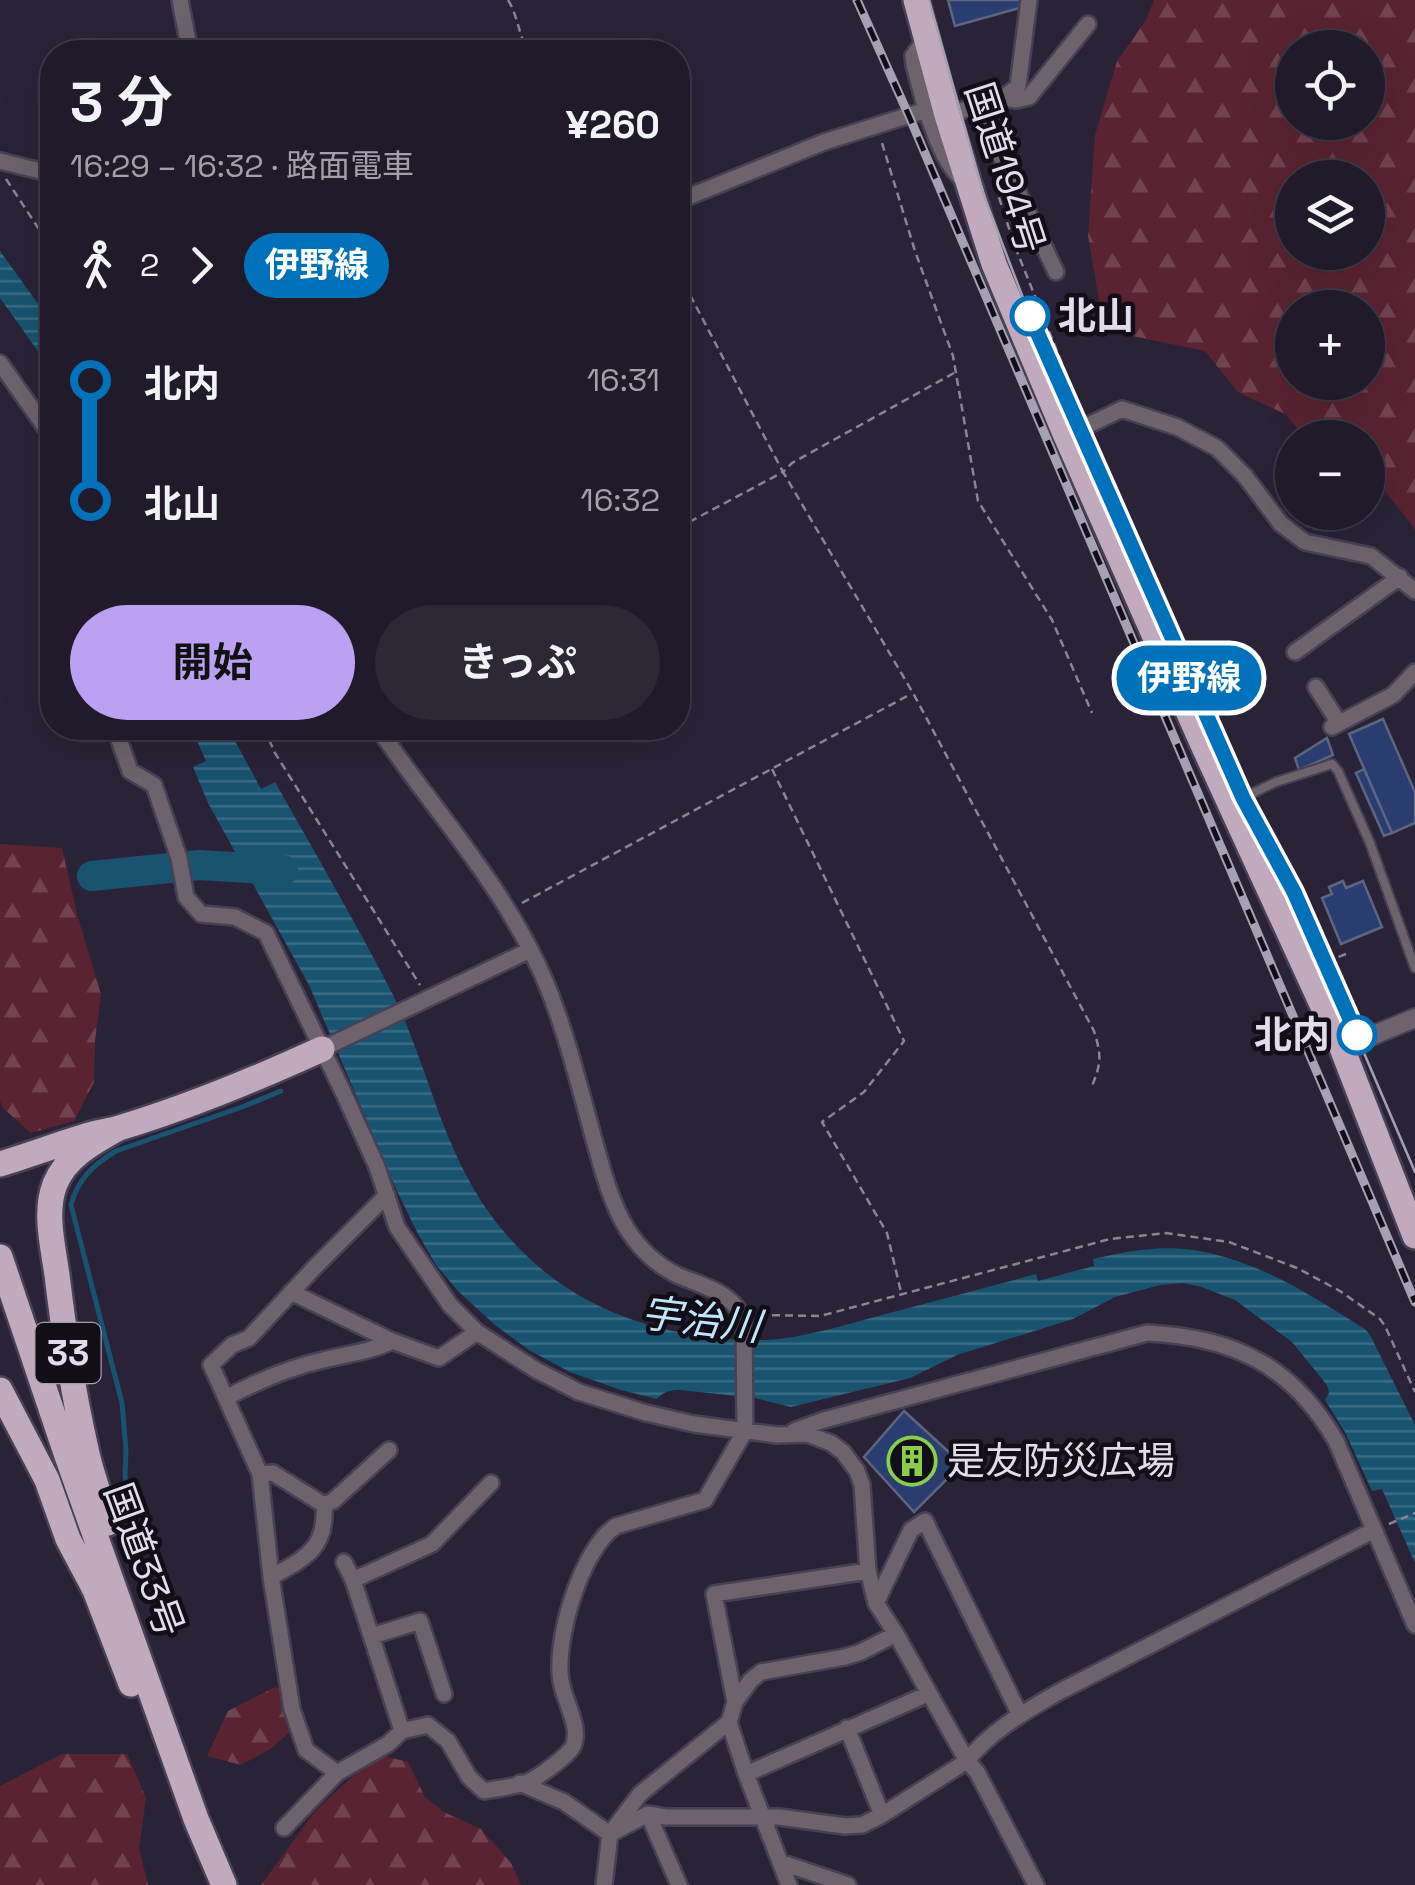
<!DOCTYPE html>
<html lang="ja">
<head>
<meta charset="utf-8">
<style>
	:root { --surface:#201a2a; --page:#2d2736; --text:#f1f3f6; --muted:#a2a1a8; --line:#3d3847; --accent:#bca0f2 }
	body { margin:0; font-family:"Space Grotesk","Noto Sans JP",sans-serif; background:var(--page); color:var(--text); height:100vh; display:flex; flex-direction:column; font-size:38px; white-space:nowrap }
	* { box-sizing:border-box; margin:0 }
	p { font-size:32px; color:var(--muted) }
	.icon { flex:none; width:55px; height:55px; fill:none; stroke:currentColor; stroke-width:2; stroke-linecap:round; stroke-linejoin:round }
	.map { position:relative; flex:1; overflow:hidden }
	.drawer { position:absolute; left:40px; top:40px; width:650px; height:700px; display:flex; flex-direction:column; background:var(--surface); border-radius:40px; box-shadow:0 10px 40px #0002,0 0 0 2px var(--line) }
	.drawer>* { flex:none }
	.badge { padding:0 20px; border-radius:32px; font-size:35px; line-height:65px }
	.tools { position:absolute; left:1275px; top:30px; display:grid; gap:20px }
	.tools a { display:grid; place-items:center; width:110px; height:110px; border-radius:50%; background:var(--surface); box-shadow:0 10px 40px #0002,0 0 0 2px var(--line); font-size:50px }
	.map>.badge { position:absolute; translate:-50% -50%; box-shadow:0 0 0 5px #fff }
	.legs { display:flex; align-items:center; gap:15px; height:110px; padding:0 30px; font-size:32px }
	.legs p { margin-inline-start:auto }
	.head { display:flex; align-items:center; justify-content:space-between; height:170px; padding:0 30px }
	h1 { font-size:55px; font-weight:700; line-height:75px }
	.cta { display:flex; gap:20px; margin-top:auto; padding:20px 30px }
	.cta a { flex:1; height:115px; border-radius:60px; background:var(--accent); color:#111; font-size:40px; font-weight:700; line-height:115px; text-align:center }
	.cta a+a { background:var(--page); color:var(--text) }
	ul { padding:0 30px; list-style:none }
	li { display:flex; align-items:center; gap:35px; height:120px; font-size:38px }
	li i { display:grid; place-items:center; width:15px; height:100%; margin:0 12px; background:currentColor }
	li i::after { content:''; width:25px; height:25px; margin:-12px; border:8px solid; border-radius:50%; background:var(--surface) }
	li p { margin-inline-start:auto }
	li:first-child i { background:linear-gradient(#0000 50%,currentColor 0) }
	li:last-child i { background:linear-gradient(currentColor 50%,#0000 0) }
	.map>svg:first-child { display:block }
	.forest { fill:url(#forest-firs); fill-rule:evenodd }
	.water { fill:url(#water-rules) }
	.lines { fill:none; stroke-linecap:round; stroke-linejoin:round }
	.stream { stroke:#18546f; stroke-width:5 }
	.river { stroke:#18546f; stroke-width:30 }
	.building { fill:#293d71; stroke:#5c667e; stroke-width:2.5 }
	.service-casing { stroke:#474155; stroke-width:12 }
	.minor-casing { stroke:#474155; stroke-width:20 }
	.tertiary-casing { stroke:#474155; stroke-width:22 }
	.trunk-casing { stroke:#474155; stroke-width:30 }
	.path { stroke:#898496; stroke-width:2.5; stroke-dasharray:8 5; stroke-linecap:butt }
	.service { stroke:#6e636c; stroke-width:8 }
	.minor { stroke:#6e636c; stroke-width:15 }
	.tertiary { stroke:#6e636c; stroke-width:18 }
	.trunk { stroke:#c2aabe; stroke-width:25 }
	.tram { stroke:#a6a1b2; stroke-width:2.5 }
	.rail-casing { stroke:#a6a1b2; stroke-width:9 }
	.rail { stroke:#110e18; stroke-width:5; stroke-dasharray:15; stroke-linecap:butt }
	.line-1-casing { stroke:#fff; stroke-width:22 }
	.line-1 { stroke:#0072bc; stroke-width:15 }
	.stop-1-dot { fill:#fff; stroke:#0072bc; stroke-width:5 }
	.labels { text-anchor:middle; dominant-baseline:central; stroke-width:9; stroke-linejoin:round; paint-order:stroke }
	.shield { fill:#110e18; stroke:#a39fac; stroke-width:2.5 }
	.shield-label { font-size:35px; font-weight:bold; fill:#e1ddec }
	.street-label { font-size:38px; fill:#e1ddec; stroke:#110e18 }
	.stop-label { font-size:38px; font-weight:bold; fill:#e1ddec; stroke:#110e18; text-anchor:start }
	.poi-label { font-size:38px; fill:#e1ddec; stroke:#110e18; text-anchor:start }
	.water-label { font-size:40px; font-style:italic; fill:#c0e6fc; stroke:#110e18 }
</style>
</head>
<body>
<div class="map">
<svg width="1415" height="1885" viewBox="0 0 1415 1885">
	<defs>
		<pattern id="forest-firs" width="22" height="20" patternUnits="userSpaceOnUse" patternTransform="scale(2.5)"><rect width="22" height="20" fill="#592331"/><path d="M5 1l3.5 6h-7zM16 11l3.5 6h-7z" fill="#71424f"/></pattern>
		<pattern id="water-rules" width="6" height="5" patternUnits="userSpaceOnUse" patternTransform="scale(2.5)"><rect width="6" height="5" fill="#18546f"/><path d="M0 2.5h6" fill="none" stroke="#396c84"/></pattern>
	</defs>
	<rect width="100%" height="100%" fill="#2a2338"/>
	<path class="forest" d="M 1154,0 L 1415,0 L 1415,529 L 1385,491 L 1368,485 L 1368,438 L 1305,437 L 1285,414 L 1238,392 L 1205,351 L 1104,330 L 1088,236 L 1095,135 L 1117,61 L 1146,20 ZM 1292,48 L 1368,48 L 1368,122 L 1292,122 ZM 1292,178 L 1368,178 L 1368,252 L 1292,252 ZM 1292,308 L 1368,308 L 1368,382 L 1292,382 Z
		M 0,844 L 62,848 L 77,914 L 101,994 L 95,1041 L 94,1082 L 74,1121 L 31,1133 L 3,1108 L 0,1101 Z
		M 275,1687 L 284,1690 L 294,1728 L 272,1748 L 241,1765 L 207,1756 L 228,1711 Z
		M 62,1754 L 127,1754 L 146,1798 L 139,1848 L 148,1885 L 0,1885 L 0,1786 Z
		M 377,1754 L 408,1762 L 425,1797 L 444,1812 L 481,1829 L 511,1863 L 521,1885 L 261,1885 L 316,1810 Z"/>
	<path class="water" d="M 0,251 L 52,323 L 52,371 L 0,298 Z
		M 191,728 L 228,728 L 261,789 L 275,782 C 315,853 356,923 393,995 C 417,1043 432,1101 454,1150 C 501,1258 587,1321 703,1336 C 728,1339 753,1342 779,1339 C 813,1335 848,1324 882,1315 C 934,1301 985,1288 1036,1274 L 1038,1281 L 1094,1266 L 1093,1259 C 1123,1252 1153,1246 1185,1249 C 1251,1256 1311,1295 1366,1330 L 1370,1335 L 1415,1425 L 1415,1563 L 1382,1489 L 1372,1491 L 1345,1432 L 1325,1400 L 1329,1393 L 1327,1385 L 1292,1342 L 1235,1300 L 1202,1287 L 1183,1283 L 1160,1285 L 1115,1297 L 1073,1319 L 957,1355 L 910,1378 L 791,1407 L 755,1398 L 681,1390 C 670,1390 664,1391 657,1399 L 621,1390 L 570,1372 L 529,1350 L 495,1325 L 458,1291 L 436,1265 L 417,1232 L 397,1191 L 309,985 L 208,803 L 193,767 L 206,761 Z"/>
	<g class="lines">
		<path class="stream" d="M 137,1534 L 125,1476 L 126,1450 L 122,1403 L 71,1205 C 77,1180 94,1164 116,1151 L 242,1107 L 281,1091"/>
		<path class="river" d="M 92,876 L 199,865 L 283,870"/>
	</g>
	<path class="building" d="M 948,0 L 1023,0 L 1023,7 L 955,26 Z
		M 1383,719 L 1415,792 L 1415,823 L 1392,833 L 1349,734 Z
		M 1327,738 L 1333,755 L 1299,770 L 1295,758 Z
		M 1364,769 L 1392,833 L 1384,836 L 1356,773 Z
		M 1343,881 L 1346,888 L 1363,881 L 1382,927 L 1341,944 L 1322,898 L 1332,894 L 1329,887 Z
		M 904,1411 L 962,1464 L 914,1512 L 864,1457 Z"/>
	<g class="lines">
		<g class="service-casing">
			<path id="service" d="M 1234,802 L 1276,782 L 1332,764 L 1338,771 L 1370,843 L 1415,968"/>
		</g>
		<g class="minor-casing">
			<path id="minor" d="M 180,0 L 190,52
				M 1003,98 L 1017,100 L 1029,97 L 1088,24
				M 977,106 L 1056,272
				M 926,110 L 914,65 L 913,56 L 926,38
				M 947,115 L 1003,98 L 1018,86 L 1029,0
				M 0,161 L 52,174
				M 678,201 L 824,142 L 926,110 C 936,136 943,163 965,182
				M 0,363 L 52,437
				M 1066,436 L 1122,409 L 1177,427 L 1217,448 L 1245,476 L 1281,524 L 1305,542 L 1371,556 L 1415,591
				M 1295,652 L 1400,577
				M 1316,687 L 1339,723
				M 1332,727 L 1393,695 L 1415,672
				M 115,728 L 130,771 L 154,785 L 179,858 L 186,897 L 201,914 L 235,917 L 266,933 L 344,1094 L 377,1167 L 397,1227 L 450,1305 L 477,1332 L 536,1370 L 579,1392 L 646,1413 L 694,1424 L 777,1435 L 807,1434 L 831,1443 L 843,1452 L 857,1471 L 862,1485 L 868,1571 L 876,1603 L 896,1634 L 967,1761 L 977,1772 L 1036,1885
				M 322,1049 L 530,950
				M 291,1292 L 392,1341 L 439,1358 L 477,1332
				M 226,1398 C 257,1381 289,1368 323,1360 C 346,1354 371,1352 392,1341
				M 794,1431 L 824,1420 L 1147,1333 C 1233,1337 1292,1365 1336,1441 L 1415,1625
				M 260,1474 L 273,1473 L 324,1505 C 327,1548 306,1558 271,1577 L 292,1709 L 306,1750 L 337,1773 L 388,1744 L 402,1731 L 428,1725 L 448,1741 L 469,1777 L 484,1791 C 498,1788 517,1787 530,1781 C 540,1776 566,1757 572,1748 C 583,1730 564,1701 561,1681 C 554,1641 581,1549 616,1526 L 705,1500 L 745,1431 L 744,1320 C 732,1291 704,1287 677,1275 C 657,1265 639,1248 627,1229 C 610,1201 602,1168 593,1136 C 579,1085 566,1032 546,983 C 506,888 435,812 378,728
				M 324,1505 L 333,1501 L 389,1450
				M 344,1562 L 353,1580
				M 868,1571 L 714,1594 L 735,1702 L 751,1680 L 761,1672 L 845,1657 L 861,1652 L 896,1634
				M 271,1577 L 260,1474 L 211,1365 L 232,1345 L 249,1338 L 315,1267 L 387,1195
				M 876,1603 L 911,1530 L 925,1521 L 1020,1715
				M 372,1636 L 420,1621 L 444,1694
				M 735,1702 L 729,1722 L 746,1774 L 928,1694
				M 847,1728 L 882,1815
				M 402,1731 L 353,1580 L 432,1544 L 491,1483
				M 746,1774 L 789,1885
				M 520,1783 L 564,1802 L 610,1834
				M 648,1814 L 679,1885
				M 284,1828 L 337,1773
				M 610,1834 L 648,1814 L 666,1817 L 779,1817 L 845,1826 L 862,1825 L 882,1815 L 967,1761 C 990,1731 1026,1711 1057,1693 L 1374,1530
				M 780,1862 L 848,1885
				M 604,1885 L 610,1834 L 640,1794 L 729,1722"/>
		</g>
		<g class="tertiary-casing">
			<path id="tertiary" d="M 1342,1048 L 1415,1018"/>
		</g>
		<g class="trunk-casing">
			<path id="trunk" d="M 916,0 L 947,115 L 994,264 L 1066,436 L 1203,745 L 1342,1048 L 1415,1236
				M 0,1164 C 30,1155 59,1144 89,1135 C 99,1132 109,1131 119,1128 C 189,1107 256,1079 322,1049
				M 0,1257 L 67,1456 L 196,1819 L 224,1885
				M 0,1390 L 47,1480 L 68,1539 L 95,1590 L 131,1684
				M 108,1523 C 101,1499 91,1474 86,1449 C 73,1392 64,1333 57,1275 C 53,1246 44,1212 55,1184 C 66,1157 92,1143 117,1129"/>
		</g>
		<path class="path" d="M 508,0 C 518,16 519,36 528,52
			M 882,143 L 915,251 L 953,356 L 978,501 L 1052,620 L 1092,713
			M 6,179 L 52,249
			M 995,185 L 1014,244 L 1081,411
			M 678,272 L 783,472 L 792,463 L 954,373
			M 678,528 L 783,472 L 913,693 L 1094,1031 C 1102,1056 1101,1065 1091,1088
			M 264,728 L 275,753 L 420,985
			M 772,769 L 904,1041 L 864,1092 L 822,1122 L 887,1233 L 901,1292
			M 1259,814 L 1302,889 L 1333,959
			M 522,903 L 911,694
			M 1346,954 L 1333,959 L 1355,1010 L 1362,1018
			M 759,1315 L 820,1316 L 1110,1239 L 1166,1233 L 1229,1242 L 1297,1268 L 1340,1291 L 1380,1319 L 1385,1326 L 1415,1392
			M 1389,1524 L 1415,1513"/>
		<use href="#service" class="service"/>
		<use href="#minor" class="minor"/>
		<use href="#tertiary" class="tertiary"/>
		<use href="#trunk" class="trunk"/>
		<path class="tram" d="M 929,0 L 984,196 L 1030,316 L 1243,798 L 1295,892 L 1415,1172"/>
		<g class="rail-casing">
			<path id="rail" d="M 857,0 L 909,116 L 1415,1302"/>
		</g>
		<use href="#rail" class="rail"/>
	</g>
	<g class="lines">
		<g class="line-1-casing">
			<path id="line-1" d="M 1030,316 L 1243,798 L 1294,892 L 1357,1035"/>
		</g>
		<use href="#line-1" class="line-1"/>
	</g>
	<defs>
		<g id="building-ring" transform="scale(2.5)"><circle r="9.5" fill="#110e18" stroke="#89cf48" stroke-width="1.5"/><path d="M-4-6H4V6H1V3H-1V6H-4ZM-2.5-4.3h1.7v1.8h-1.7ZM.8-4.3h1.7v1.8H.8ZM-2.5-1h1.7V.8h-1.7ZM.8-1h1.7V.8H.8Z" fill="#89cf48"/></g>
	</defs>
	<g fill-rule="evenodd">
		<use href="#building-ring" x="912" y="1461"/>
	</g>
	<g class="stop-1-dot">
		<circle cx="1030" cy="316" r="18"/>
		<circle cx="1357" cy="1035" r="18"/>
	</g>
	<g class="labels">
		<rect class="shield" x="35.5" y="1323" width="65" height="60" rx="8"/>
		<g class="shield-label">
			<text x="68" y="1353">33</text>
		</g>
		<g class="street-label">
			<text transform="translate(1005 168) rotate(72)">国道194号</text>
			<text transform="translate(144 1560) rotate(70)">国道33号</text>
		</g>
		<g class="stop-label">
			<text x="1058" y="316">北山</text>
			<text x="1330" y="1035" text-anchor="end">北内</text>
		</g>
		<g class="poi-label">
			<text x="947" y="1461">是友防災広場</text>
		</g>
		<g class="water-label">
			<text transform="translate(701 1320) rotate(7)">宇治川</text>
		</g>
	</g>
</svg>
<div class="tools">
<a><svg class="icon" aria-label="locate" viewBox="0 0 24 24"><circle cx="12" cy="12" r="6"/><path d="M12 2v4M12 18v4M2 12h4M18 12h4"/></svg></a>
<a><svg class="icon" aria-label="layers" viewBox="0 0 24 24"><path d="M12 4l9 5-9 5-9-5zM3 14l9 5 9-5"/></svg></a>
<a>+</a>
<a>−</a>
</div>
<b class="badge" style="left:1189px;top:678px;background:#0072bc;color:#fff">伊野線</b>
<section class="drawer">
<div class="head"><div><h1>3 分</h1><p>16:29 – 16:32 · 路面電車</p></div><b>¥260</b></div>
<div class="legs"><svg class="icon" aria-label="walk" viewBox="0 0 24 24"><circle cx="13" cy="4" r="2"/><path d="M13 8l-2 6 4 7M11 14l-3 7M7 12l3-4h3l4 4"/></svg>2<svg class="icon" aria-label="forward" viewBox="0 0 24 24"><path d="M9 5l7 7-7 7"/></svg><b class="badge" style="background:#0072bc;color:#fff">伊野線</b></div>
<ul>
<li><i style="color:#0072bc"></i><b>北内</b><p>16:31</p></li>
<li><i style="color:#0072bc"></i><b>北山</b><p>16:32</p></li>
</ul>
<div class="cta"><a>開始</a><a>きっぷ</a></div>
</section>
</div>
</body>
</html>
